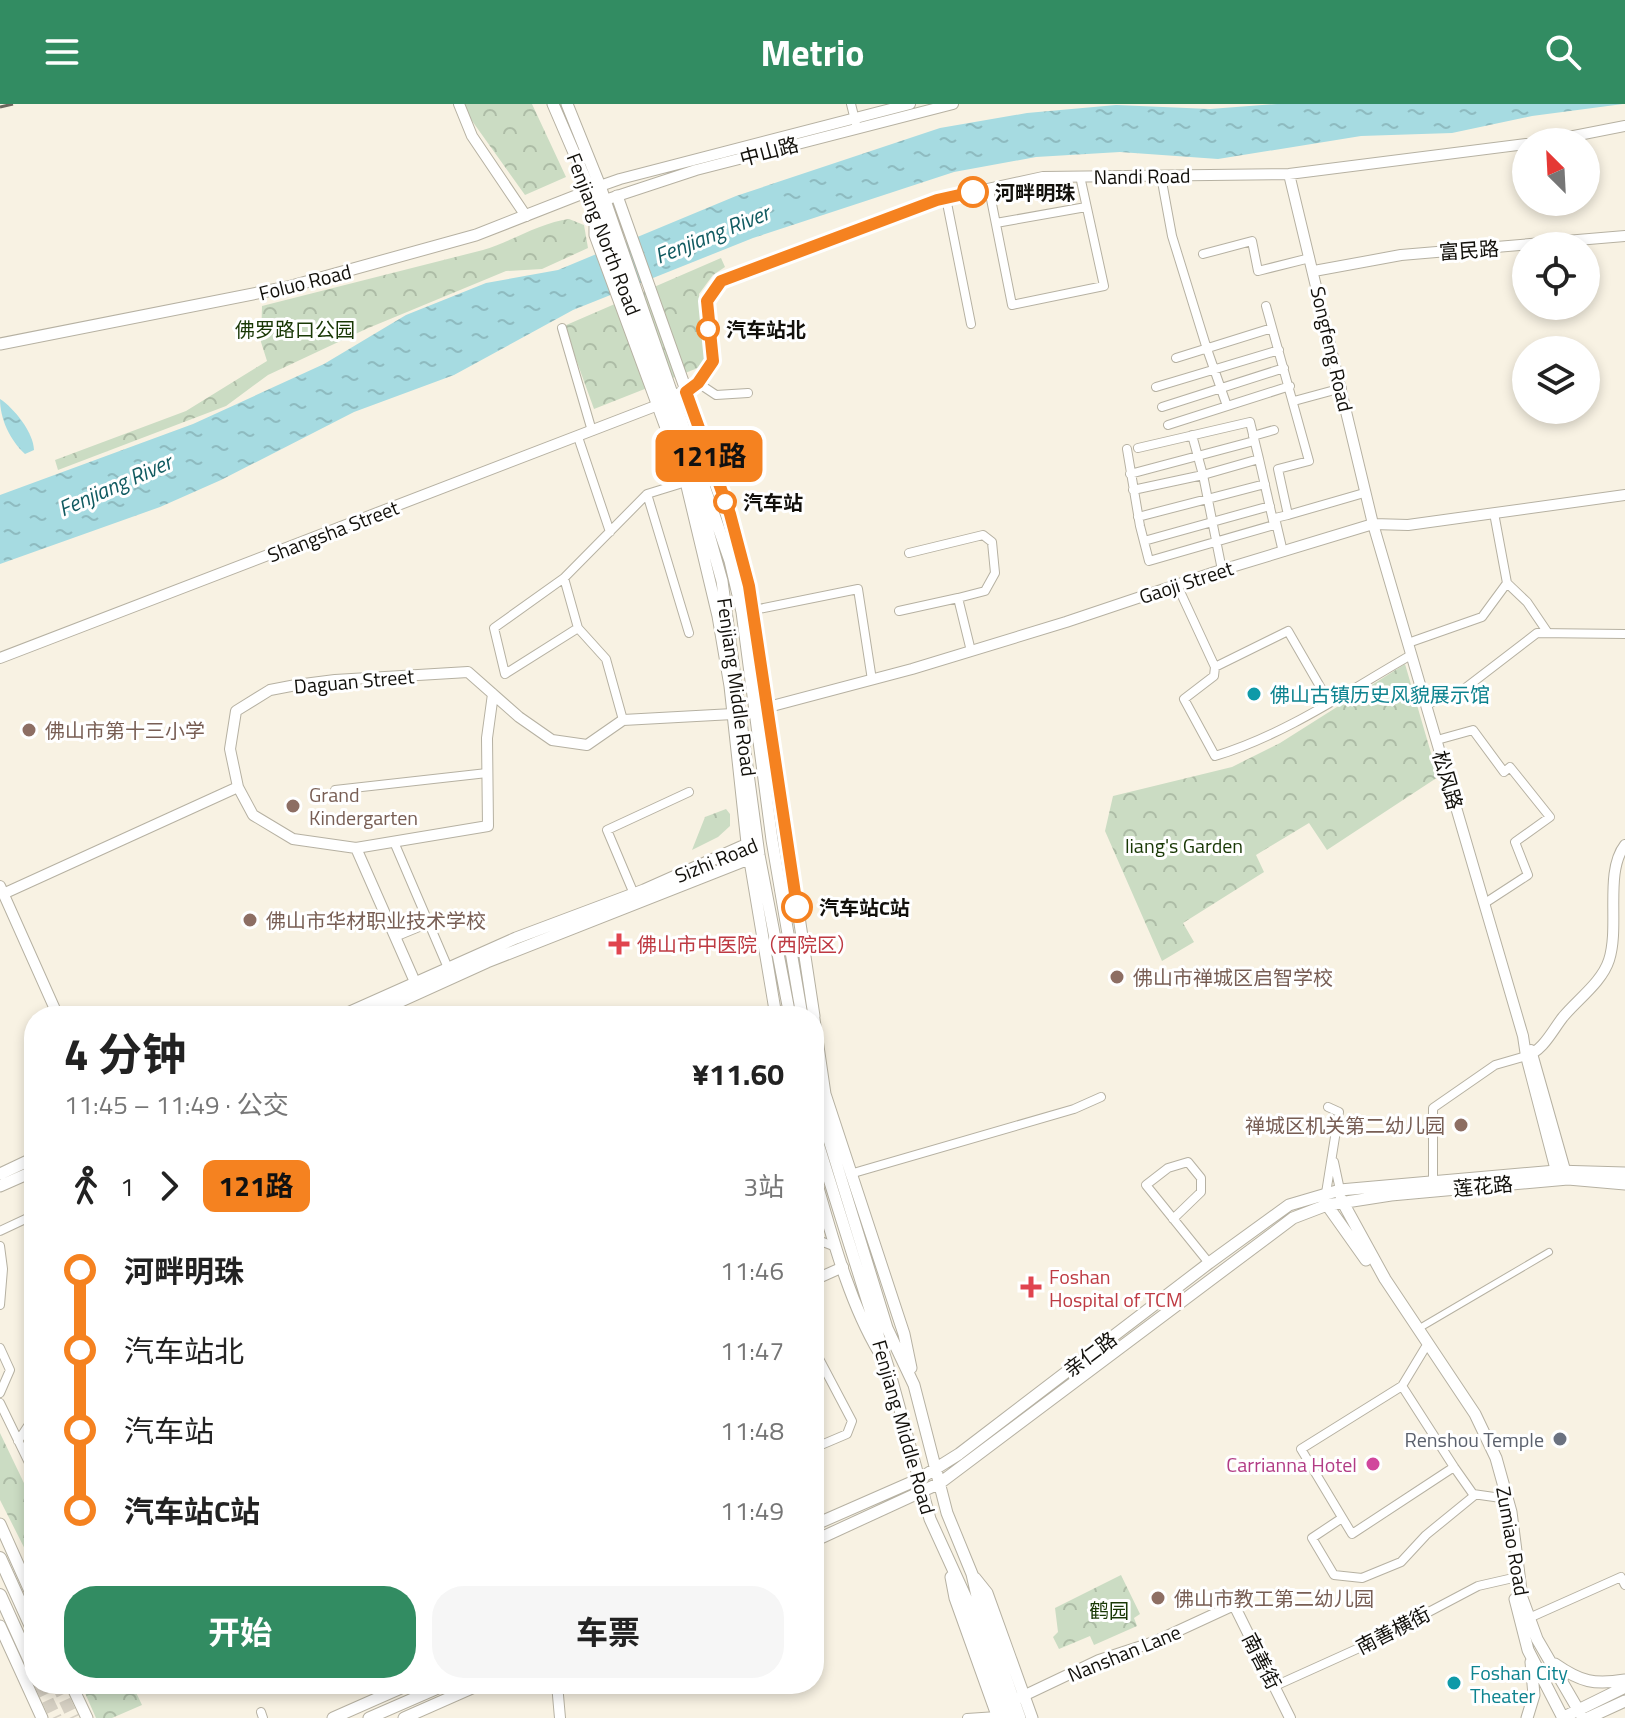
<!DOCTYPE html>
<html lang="zh">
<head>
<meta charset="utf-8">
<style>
	:root { --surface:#fff; --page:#f6f6f6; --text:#222; --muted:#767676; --accent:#328c62 }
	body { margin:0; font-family:"Titillium Web","Noto Sans SC",sans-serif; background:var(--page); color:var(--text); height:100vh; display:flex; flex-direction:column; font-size:30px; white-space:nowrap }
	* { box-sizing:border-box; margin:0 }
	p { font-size:26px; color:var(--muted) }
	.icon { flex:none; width:44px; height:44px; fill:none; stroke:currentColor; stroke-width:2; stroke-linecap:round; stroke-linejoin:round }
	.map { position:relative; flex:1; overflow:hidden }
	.panel { position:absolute; left:24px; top:902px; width:800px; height:688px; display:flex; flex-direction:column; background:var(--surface); border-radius:32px; box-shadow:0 4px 12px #0003 }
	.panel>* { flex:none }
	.badge { padding:0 16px; border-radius:12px; font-size:28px; line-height:52px }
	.needle { width:52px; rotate:336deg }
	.buttons { position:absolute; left:1512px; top:24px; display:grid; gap:16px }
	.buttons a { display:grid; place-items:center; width:88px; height:88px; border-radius:50%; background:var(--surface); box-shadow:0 4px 12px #0003; font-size:40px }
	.map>.badge { position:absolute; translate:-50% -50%; box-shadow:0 0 0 4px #fff }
	.legs { display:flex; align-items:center; gap:12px; height:88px; padding:0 40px; font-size:26px }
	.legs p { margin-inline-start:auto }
	.headline { display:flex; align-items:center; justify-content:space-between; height:136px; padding:0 40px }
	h1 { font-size:44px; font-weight:700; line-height:60px }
	.primary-button { display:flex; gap:16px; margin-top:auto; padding:16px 40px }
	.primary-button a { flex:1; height:92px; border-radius:32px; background:var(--accent); color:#fff; font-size:32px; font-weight:700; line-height:92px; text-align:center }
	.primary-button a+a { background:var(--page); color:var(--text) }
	ul { padding:0 40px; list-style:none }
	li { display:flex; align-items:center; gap:28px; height:80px; font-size:30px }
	li i { display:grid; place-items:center; width:12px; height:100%; margin:0 10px; background:currentColor }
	li i::after { content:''; width:20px; height:20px; margin:-10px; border:6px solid; border-radius:50%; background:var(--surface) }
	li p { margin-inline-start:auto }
	li:first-child i { background:linear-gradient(#0000 50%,currentColor 0) }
	li:last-child i { background:linear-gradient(currentColor 50%,#0000 0) }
	header { display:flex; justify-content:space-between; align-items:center; height:104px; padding:0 40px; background:var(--accent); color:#fff; font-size:36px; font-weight:700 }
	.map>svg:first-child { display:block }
	.park { fill:url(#park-crowns) }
	.water { fill:url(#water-ripples) }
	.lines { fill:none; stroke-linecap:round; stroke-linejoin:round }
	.trunk-tunnel { stroke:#d6d0c3; stroke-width:12; stroke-dasharray:12 6; stroke-linecap:butt }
	.pedestrian-casing { stroke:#b6b1a2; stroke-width:8 }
	.minor-casing { stroke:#b6b1a2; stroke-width:10 }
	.tertiary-casing { stroke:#b6b1a2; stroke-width:12 }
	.secondary-casing { stroke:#b6b1a2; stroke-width:13 }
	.trunk-casing { stroke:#b6b1a2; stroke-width:14 }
	.pedestrian { stroke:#fff; stroke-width:6 }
	.minor { stroke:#fff; stroke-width:8 }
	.tertiary { stroke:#fff; stroke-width:10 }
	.secondary { stroke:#fff; stroke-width:11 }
	.trunk { stroke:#fff; stroke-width:12 }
	.rail { stroke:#6a665d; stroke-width:3; stroke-dasharray:14 14; stroke-linecap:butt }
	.line-1-casing { stroke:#fff; stroke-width:18 }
	.line-1 { stroke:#f58220; stroke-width:12 }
	.stop-1-dot { fill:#fff; stroke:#f58220; stroke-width:4 }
	.culture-dot { fill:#0f9aa8; stroke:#fff; stroke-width:3 }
	.education-dot { fill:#8d6e63; stroke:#fff; stroke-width:3 }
	.health-dot { fill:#e0444e; stroke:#fff; stroke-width:3 }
	.worship-dot { fill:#6b7280; stroke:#fff; stroke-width:3 }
	.hotel-dot { fill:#d1479c; stroke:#fff; stroke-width:3 }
	.labels { text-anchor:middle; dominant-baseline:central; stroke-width:6; stroke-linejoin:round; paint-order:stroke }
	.street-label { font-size:20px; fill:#12100b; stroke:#fff }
	.stop-label { font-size:20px; font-weight:bold; fill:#12100b; stroke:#fff; text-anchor:start }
	.park-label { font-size:20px; fill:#193805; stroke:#fff }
	.culture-label { font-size:20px; fill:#0d838f; stroke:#fff; text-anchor:start }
	.education-label { font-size:20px; fill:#785e54; stroke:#fff; text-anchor:start }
	.health-label { font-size:20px; fill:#be3a42; stroke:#fff; text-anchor:start }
	.worship-label { font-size:20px; fill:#5b616d; stroke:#fff; text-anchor:end }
	.hotel-label { font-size:20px; fill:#b23c85; stroke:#fff; text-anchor:end }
	.water-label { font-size:22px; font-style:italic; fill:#115b61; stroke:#fff }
</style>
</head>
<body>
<header><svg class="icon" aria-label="menu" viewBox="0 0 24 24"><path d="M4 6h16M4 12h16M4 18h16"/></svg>Metrio<svg class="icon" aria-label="search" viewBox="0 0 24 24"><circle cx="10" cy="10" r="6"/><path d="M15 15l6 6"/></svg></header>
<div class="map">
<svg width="1625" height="1614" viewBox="0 0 1625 1614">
	<defs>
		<pattern id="park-crowns" width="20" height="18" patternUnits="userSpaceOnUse" patternTransform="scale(2)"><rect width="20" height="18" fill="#cbdcc3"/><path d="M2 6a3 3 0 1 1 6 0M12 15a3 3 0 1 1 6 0" fill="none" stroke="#adbca6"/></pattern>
		<pattern id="water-ripples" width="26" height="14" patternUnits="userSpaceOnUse" patternTransform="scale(2)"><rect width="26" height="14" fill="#a6dbe1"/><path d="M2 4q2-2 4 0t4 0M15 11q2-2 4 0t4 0" fill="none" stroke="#8ebbc0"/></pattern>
	</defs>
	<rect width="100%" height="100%" fill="#f8f2e3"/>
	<path class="park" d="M 460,0 L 532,0 L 566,73 L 525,91 Z
		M 569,115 L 584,121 L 588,144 L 542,165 L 506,167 L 366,225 L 268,271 L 226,302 L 58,366 L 55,356 L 186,307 L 267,257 L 261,238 L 262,202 L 483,146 C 510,138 542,118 569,115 Z
		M 721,154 L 725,163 L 713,171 L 699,190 L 708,260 L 594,305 L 564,222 Z
		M 1405,560 L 1438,673 L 1327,746 L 1309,719 L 1256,751 L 1264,768 L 1183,819 L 1194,838 L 1162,857 L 1105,727 L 1113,692 L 1232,663 L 1280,639 Z
		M 726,705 L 730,710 L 730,722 L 718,733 L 692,746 L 705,713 Z
		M 0,1329 L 34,1400 L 34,1463 L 0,1396 Z
		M 1121,1471 L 1140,1510 L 1134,1514 L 1137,1522 L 1094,1541 L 1090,1532 L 1059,1545 L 1053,1533 L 1058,1528 L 1055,1504 Z
		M 81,1580 L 132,1580 L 142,1601 L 112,1614 L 96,1614 Z"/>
	<path class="water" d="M 1277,0 L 1623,0 L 1532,12 L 1452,29 L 1361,32 L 1218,55 L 1120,48 L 1036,53 L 954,68 L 753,134 L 573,206 L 454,271 L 354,308 L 221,376 L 160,403 L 0,460 L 0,391 L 193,320 L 324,260 L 406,211 L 486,179 L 558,166 L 736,92 L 940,24 L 1027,9 L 1116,1 L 1210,5 Z
		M 0,295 C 14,304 34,329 34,346 L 25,350 C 10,336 0,315 0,295 Z"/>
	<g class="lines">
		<path class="trunk-tunnel" d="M 40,1580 L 56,1614
			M 57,1580 L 73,1614"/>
		<g class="pedestrian-casing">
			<path id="pedestrian" d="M 1418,1225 L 1549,1148"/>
		</g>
		<g class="minor-casing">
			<path id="minor" d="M 851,0 L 857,24
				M 1161,72 L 1172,132 L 1207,245 L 1227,302
				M 989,85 L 1012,201 L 1104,182 L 1080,72
				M 946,94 L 971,220
				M 996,119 L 1086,103
				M 1203,150 L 1252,137 L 1258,167 L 1310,154
				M 1266,202 L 1309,357 L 1278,365 L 1288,411 L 1275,414 L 1283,448
				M 562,224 L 592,327
				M 1176,254 L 1272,224
				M 698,279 L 716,291 L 748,289
				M 1156,283 L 1279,246
				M 1294,297 L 1342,284
				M 1162,303 L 1284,264
				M 1168,321 L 1290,282
				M 1253,332 L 1274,326
				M 578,333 L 610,428
				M 1138,344 L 1250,318 L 1259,355 L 1203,371 L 1192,331
				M 1127,345 L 1140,422 L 1149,457 L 1274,421 L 1259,355
				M 1130,370 L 1254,337
				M 1133,386 L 1203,371 L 1222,466
				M 647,390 L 689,529
				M 1494,409 L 1507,479 L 1527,498 L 1548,529
				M 1288,411 L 1364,389
				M 1138,413 L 1265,380
				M 1144,437 L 1270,402
				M 909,449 L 983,431 L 992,438 L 995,469 L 985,487 L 958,494 L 971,547
				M 564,474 L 578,524 L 505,570 L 494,524 L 564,474 L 647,390 L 686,378
				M 1177,481 L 1215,563 L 1214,572 L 1184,595 L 1215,652 C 1285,631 1348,587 1411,551
				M 749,507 L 858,485 L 872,576
				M 899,507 L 958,494
				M 578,524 L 606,555 L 623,616
				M 1408,539 L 1482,513 L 1507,479
				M 1215,563 L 1288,527 L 1329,598
				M 1426,600 L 1455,592 L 1537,529 L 1625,530
				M 1437,636 L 1473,626 L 1504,668 L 1510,663 L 1550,713 L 1515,738 L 1528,771 L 1485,799
				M 335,686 L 487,669
				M 394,738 L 448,864
				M 634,790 L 607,726 L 689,688
				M 395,833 L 429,819
				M 1334,1058 L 1340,1086
				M 850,1070 L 1074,1005 L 1101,993
				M 1433,1079 L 1433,1004 L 1495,961 L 1526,952
				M 1326,1089 L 1339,1008 L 1328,1003
				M 1173,1115 L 1201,1088 L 1201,1074 L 1188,1058 L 1168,1064 L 1146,1081 L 1209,1159
				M 0,1127 L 34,1111
				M 814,1132 L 815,1135 L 836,1143
				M 0,1142 L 3,1165 L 0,1201
				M 0,1244 L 10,1266 L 0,1289
				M 1425,1244 L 1402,1282 L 1301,1345 L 1352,1430 L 1454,1363 L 1473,1390 L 1501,1394
				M 814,1245 L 852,1317 L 847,1330 L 814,1344
				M 1402,1282 L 1454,1363
				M 0,1299 L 34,1369
				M 30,1319 L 29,1299 L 34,1296
				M 18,1337 L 30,1319 L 34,1317
				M 1342,1414 L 1312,1434 L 1334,1471 L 1362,1474 L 1401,1458 L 1426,1431 L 1475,1391
				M 1529,1514 L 1621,1473 L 1625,1481
				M 1275,1582 L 1368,1540 L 1478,1482 L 1513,1474
				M 261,1608 L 263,1614
				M 967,1614 L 997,1612"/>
		</g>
		<g class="tertiary-casing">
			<path id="tertiary" d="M 459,0 L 472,32 L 526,112
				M 1543,38 L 1625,22
				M 1289,70 L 1373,420 L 1523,932 L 1526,952 L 1556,1067
				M 600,82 L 620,75 L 910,0
				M 598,92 L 605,96 L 696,66 L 953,0
				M 1314,167 L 1401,151 L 1625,132
				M 674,291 C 693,286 702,273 713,257 L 707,197 L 721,177 L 937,96 L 1043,73 L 1289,70 L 1526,40
				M 0,554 L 658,301
				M 761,605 L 912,565 L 1066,518 L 1215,468 L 1373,420 L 1408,421 L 1625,391
				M 238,683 L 253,711 L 293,735 L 356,744 L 488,722 L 487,634 L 493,590
				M 356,744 L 415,878
				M 0,782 L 58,912
				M 3,790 L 238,683 L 230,645 L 236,607 L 270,586 L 296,581 L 335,576 L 468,568 L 519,613 L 552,636 L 587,641 L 623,616 L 733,610
				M 1531,946 L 1567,1073
				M 1526,952 C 1543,947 1552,927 1563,913 C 1578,895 1602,878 1609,856 C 1620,822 1604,768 1625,741
				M 814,1176 L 843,1163
				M 557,1580 L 560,1614
				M 1019,1594 L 1099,1556 L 1154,1538 L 1234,1501 L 1290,1614"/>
		</g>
		<g class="secondary-casing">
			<path id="secondary" d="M 553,0 L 590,86 L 694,377 L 722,477 L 759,751 L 790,912
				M 567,0 L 600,82 L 730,457 L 742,508 L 772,736 L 802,912
				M 617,92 L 730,410 L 749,482 L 814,912
				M 595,110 L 595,131 L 686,378 L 718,512 L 730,582 L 747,739 L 776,912
				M 0,240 L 288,183 L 476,131 L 596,84
				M 341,912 L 516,834 L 644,786 L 752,738
				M 368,912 L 487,858 L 754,753
				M 814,915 L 825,990 L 904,1230 L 911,1264
				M 814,987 L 887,1224 L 914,1281 L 947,1409 L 972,1470 L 977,1492 L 1020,1614
				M 814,1027 L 889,1266 L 930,1415 L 967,1496 L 1009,1614
				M 0,1070 L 34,1054
				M 814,1070 C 831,1128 848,1196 879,1248
				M 0,1082 L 34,1067
				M 1341,1095 L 1385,1175 L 1475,1310 L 1496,1354 L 1511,1408 L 1522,1494 L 1537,1535 L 1583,1614
				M 1327,1101 L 1366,1156
				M 0,1420 L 34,1496
				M 814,1421 L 919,1375 L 959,1350 L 1209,1159 L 1289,1101 L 1340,1086 L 1556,1067 L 1625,1069
				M 814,1437 L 940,1379 L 1293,1114 L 1327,1101 L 1391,1091 L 1568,1075 L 1625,1080
				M 951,1473 L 955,1494 L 998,1614
				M 975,1474 L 987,1489 L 1032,1614
				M 1515,1495 L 1528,1546 L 1563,1614
				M 0,1522 L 42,1614
				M 1555,1560 C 1581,1578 1594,1581 1625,1576
				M 71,1580 L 87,1614
				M 333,1614 L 410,1580
				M 369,1614 L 447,1580
				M 404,1614 L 481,1580
				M 1527,1614 L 1534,1591 L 1531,1558
				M 1562,1614 L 1625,1583
				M 1588,1614 L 1625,1597"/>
		</g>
		<g class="trunk-casing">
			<path id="trunk" d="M 0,1454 L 34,1529
				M 0,1491 L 34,1566"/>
		</g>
		<use href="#pedestrian" class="pedestrian"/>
		<use href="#minor" class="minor"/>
		<use href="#tertiary" class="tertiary"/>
		<use href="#secondary" class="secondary"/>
		<use href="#trunk" class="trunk"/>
		<path class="rail" d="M 0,3 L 13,0"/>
	</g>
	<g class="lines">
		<g class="line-1-casing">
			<path id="line-1" d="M 797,803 L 749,482 L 730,410 L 686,288 L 698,279 L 713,257 L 707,197 L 721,177 L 937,96 L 973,88"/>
		</g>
		<use href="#line-1" class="line-1"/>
	</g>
	<g class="stop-1-dot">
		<circle cx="973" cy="88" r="14"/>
		<circle cx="708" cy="225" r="10"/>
		<circle cx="725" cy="398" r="10"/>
		<circle cx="797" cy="803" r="14"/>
	</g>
	<g class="culture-dot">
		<circle cx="1254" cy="590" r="8"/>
		<circle cx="1454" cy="1579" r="8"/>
	</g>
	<g class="education-dot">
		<circle cx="29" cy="626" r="8"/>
		<circle cx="293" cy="702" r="8"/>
		<circle cx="250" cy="816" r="8"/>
		<circle cx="1117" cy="873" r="8"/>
		<circle cx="1461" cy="1021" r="8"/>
		<circle cx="1158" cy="1494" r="8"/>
	</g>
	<g class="health-dot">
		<path d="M615 828h8v8h8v8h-8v8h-8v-8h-8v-8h8z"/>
		<path d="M1027 1171h8v8h8v8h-8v8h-8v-8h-8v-8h8z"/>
	</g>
	<circle class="worship-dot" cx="1560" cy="1335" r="8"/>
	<circle class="hotel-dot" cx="1373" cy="1360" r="8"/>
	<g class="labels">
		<g class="street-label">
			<text transform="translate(769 47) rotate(-15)">中山路</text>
			<text transform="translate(1142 72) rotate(-1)">Nandi Road</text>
			<text transform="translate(604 130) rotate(69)">Fenjiang North Road</text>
			<text transform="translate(1469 146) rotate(-4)">富民路</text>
			<text transform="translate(305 178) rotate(-14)">Foluo Road</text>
			<text transform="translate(1332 245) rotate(77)">Songfeng Road</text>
			<text transform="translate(333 427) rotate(-21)">Shangsha Street</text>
			<text transform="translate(1186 478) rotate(-18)">Gaoji Street</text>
			<text transform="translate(354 577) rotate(-5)">Daguan Street</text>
			<text transform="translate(737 583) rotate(82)">Fenjiang Middle Road</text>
			<text transform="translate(1448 676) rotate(74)">松风路</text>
			<text transform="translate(716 756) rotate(-22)">Sizhi Road</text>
			<text transform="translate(1483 1082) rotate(-5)">莲花路</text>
			<text transform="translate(1090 1250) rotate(-37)">亲仁路</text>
			<text transform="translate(904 1323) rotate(74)">Fenjiang Middle Road</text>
			<text transform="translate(1513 1437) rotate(80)">Zumiao Road</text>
			<text transform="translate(1393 1526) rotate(-27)">南善横街</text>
			<text transform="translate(1124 1549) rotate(-22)">Nanshan Lane</text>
			<text transform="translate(1262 1557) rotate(63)">南善街</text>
		</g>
		<g class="stop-label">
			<text x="995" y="88">河畔明珠</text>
			<text x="726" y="225">汽车站北</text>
			<text x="743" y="398">汽车站</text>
			<text x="819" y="803">汽车站C站</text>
		</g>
		<g class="park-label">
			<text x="295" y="225">佛罗路口公园</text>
			<text x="1184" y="741">liang's Garden</text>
			<text x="1109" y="1506">鹤园</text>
		</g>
		<g class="culture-label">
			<text x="1270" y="590">佛山古镇历史风貌展示馆</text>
			<text x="1470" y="1568">Foshan City<tspan x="1470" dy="23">Theater</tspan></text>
		</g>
		<g class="education-label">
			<text x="45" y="626">佛山市第十三小学</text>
			<text x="309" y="690">Grand<tspan x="309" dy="23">Kindergarten</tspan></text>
			<text x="266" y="816">佛山市华材职业技术学校</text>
			<text x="1133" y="873">佛山市禅城区启智学校</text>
			<text x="1445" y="1021" text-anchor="end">禅城区机关第二幼儿园</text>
			<text x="1174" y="1494">佛山市教工第二幼儿园</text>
		</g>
		<g class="health-label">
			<text x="637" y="840">佛山市中医院（西院区）</text>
			<text x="1049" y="1172">Foshan<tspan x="1049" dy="23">Hospital of TCM</tspan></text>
		</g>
		<g class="worship-label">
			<text x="1544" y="1335">Renshou Temple</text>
		</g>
		<g class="hotel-label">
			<text x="1357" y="1360">Carrianna Hotel</text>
		</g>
		<g class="water-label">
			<text transform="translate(712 130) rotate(-22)">Fenjiang River</text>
			<text transform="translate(115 381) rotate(-24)">Fenjiang River</text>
		</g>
	</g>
</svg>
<div class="buttons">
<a><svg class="needle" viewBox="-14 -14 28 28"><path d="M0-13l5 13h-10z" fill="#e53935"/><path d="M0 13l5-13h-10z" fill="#767676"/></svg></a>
<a><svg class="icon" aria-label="locate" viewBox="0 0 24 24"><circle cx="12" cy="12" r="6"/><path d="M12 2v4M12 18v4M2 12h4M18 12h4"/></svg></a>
<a><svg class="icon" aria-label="layers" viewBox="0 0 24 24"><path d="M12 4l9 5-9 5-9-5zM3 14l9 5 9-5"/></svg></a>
</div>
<b class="badge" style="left:709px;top:352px;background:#f58220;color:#111">121路</b>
<section class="panel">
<div class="headline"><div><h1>4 分钟</h1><p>11:45 – 11:49 · 公交</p></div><b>¥11.60</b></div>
<div class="legs"><svg class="icon" aria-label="walk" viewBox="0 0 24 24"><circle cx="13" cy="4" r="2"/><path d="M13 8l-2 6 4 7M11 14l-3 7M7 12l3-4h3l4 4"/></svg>1<svg class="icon" aria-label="forward" viewBox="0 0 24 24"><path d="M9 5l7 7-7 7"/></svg><b class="badge" style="background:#f58220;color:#111">121路</b><p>3站</p></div>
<ul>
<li><i style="color:#f58220"></i><b>河畔明珠</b><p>11:46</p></li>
<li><i style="color:#f58220"></i><span>汽车站北</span><p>11:47</p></li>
<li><i style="color:#f58220"></i><span>汽车站</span><p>11:48</p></li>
<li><i style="color:#f58220"></i><b>汽车站C站</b><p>11:49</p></li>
</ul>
<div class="primary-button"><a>开始</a><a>车票</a></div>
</section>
</div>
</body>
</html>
